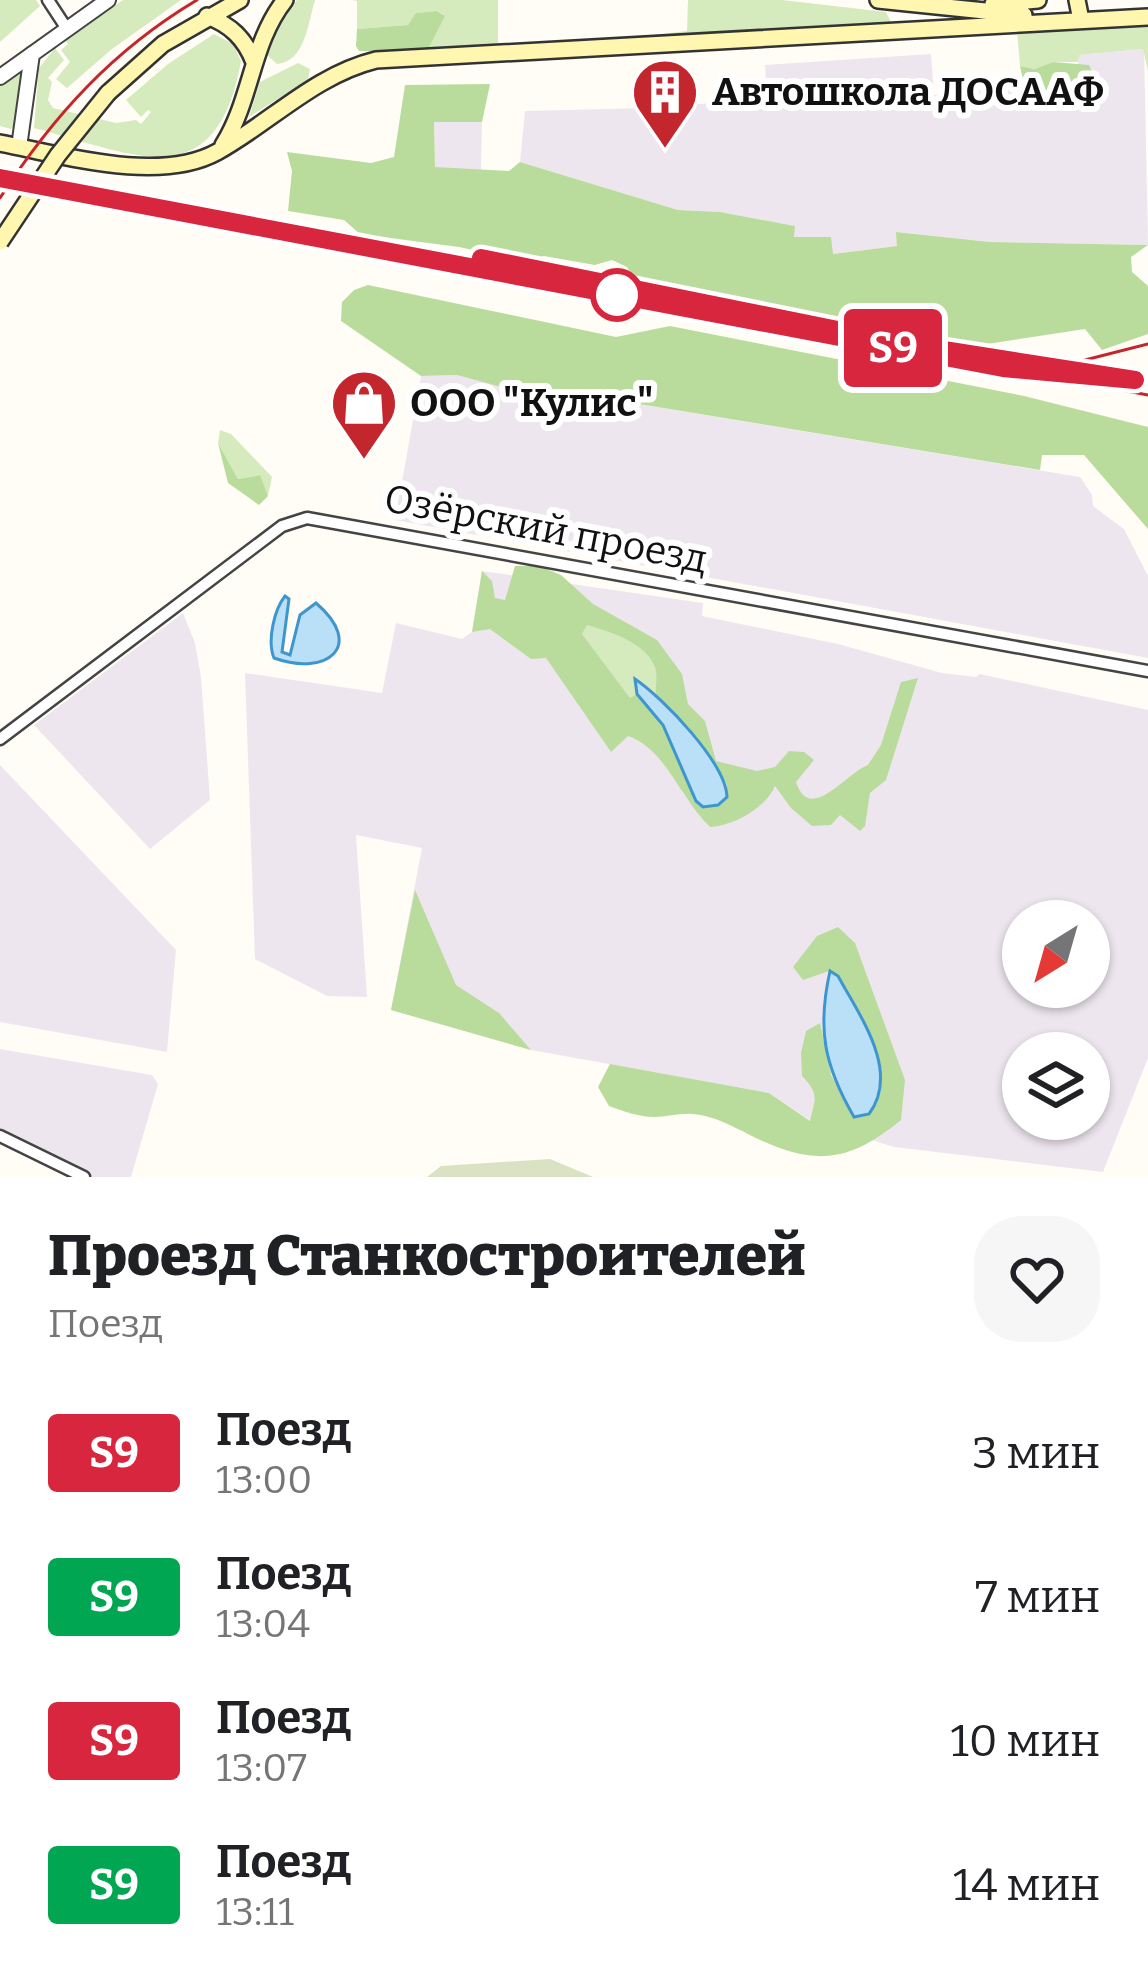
<!DOCTYPE html>
<html lang="ru">
<head>
<meta charset="utf-8">
<style>
	:root { --surface:#fff; --page:#f6f6f6; --text:#202124; --muted:#757577 }
	body { margin:0; font-family:Bitter,serif; background:var(--page); color:var(--text); height:100vh; display:flex; flex-direction:column; font-size:45px; white-space:nowrap }
	* { box-sizing:border-box; margin:0 }
	p { font-size:39px; color:var(--muted) }
	.icon { flex:none; width:66px; height:66px; fill:none; stroke:currentColor; stroke-width:2; stroke-linecap:round; stroke-linejoin:round }
	.map { position:relative; height:1177px; overflow:hidden }
	.drawer { display:flex; flex-direction:column; background:var(--surface); flex:1 }
	.drawer>* { flex:none }
	.badge { padding:0 24px; border-radius:9px; font-size:42px; line-height:78px }
	.needle { width:78px; rotate:217deg }
	.tools { position:absolute; left:1002px; top:900px; display:grid; gap:24px }
	.tools a { display:grid; place-items:center; width:108px; height:108px; border-radius:50%; background:var(--surface); box-shadow:0 3px 9px #0004; font-size:60px }
	.map>.badge { position:absolute; translate:-50% -50%; box-shadow:0 0 0 6px #fff }
	.round { display:grid; place-items:center; flex:none; width:126px; height:126px; border-radius:48px; background:var(--page) }
	.overview { display:flex; align-items:center; justify-content:space-between; height:204px; padding:0 48px }
	h1 { font-size:57px; font-weight:800; line-height:90px }
	ul { padding:0; list-style:none }
	li { display:flex; align-items:center; gap:36px; height:144px; padding:0 48px }
	li div { flex:1 }
	li b { display:block; font-size:45px }
	li em { font-style:normal }
	li .badge { min-width:132px; font-weight:700; text-align:center }
	.map>svg:first-child { display:block }
	.industrial { fill:#eee6ef; fill-rule:evenodd }
	.green { fill:#d5ebbd }
	.forest { fill:#b9dc9c; fill-rule:evenodd }
	.cemetery { fill:#d9e3c4 }
	.water { fill:#b9e0f7; stroke:#3f96cf; stroke-width:3 }
	.lines { fill:none; stroke-linecap:round; stroke-linejoin:round }
	.minor-casing { stroke:#444; stroke-width:15 }
	.tertiary-casing { stroke:#444; stroke-width:18 }
	.secondary-casing { stroke:#333; stroke-width:20 }
	.minor { stroke:#fff; stroke-width:10 }
	.tertiary { stroke:#fff; stroke-width:14 }
	.secondary { stroke:#fff6b0; stroke-width:15 }
	.tram { stroke:#c4262e; stroke-width:3 }
	.rail { stroke:#c4262e; stroke-width:3 }
	.secondary-bridge-casing { stroke:#333; stroke-width:20; stroke-linecap:butt }
	.secondary-bridge { stroke:#fff6b0; stroke-width:15 }
	.line-casing { stroke:#fff; stroke-width:27 }
	.line { stroke:#d7263d; stroke-width:18 }
	.stop-dot { fill:#fff; stroke:#d7263d; stroke-width:6 }
	.labels { text-anchor:middle; dominant-baseline:central; stroke-width:12; stroke-linejoin:round; paint-order:stroke }
	.poi-label { font-size:39px; font-weight:bold; fill:#111; stroke:#fff; text-anchor:start }
	.street-label { font-size:39px; fill:#111; stroke:#fff }
</style>
</head>
<body>
<div class="map">
<svg width="1148" height="1177" viewBox="0 0 1148 1177">
	<rect width="100%" height="100%" fill="#fffdf5"/>
	<path class="industrial" d="M 1144,49 L 1148,245 L 990,242 L 897,232 L 897,246 L 833,254 L 793,237 L 795,226 L 720,212 L 678,210 L 520,162 L 525,111 L 645,108 L 767,99 L 765,65 L 931,54 L 934,95 L 1078,79 L 1078,55 Z
		M 434,121 L 482,122 L 481,172 L 435,167 Z
		M 457,375 L 519,392 L 584,395 L 1080,477 L 1092,495 L 1093,506 L 1124,529 L 1148,576 L 1148,658 L 395,520 L 421,376 Z
		M 482,571 L 703,603 L 702,616 L 838,644 L 942,673 L 976,677 L 980,674 L 1148,710 L 1148,1058 L 1103,1172 L 894,1147 L 811,1121 L 769,1093 L 531,1050 L 391,1010 L 422,848 L 356,835 L 367,997 L 327,996 L 255,959 L 245,673 L 382,693 L 396,623 L 462,639 L 472,632 ZM 1023,921 L 1089,921 L 1089,987 L 1023,987 ZM 1023,1053 L 1089,1053 L 1089,1119 L 1023,1119 Z
		M 183,613 L 195,643 L 201,677 L 210,800 L 150,849 L 34,725 Z
		M 0,765 L 176,950 L 167,1052 L 0,1022 Z
		M 0,1049 L 152,1075 L 158,1084 L 131,1177 L 93,1177 L 0,1128 Z"/>
	<path class="green" d="M 0,0 L 36,0 L 40,6 L 0,42 Z
		M 123,0 L 181,0 L 112,49 L 67,88 L 56,79 L 70,62 L 61,50 L 68,44 L 65,40 Z
		M 297,0 L 315,0 C 308,23 305,62 277,64 L 267,55 L 267,36 Z
		M 352,0 L 498,0 L 498,43 L 487,48 L 427,51 L 444,15 L 437,11 L 417,13 L 408,25 L 357,29 L 357,1 Z
		M 688,0 L 782,0 L 886,12 L 891,22 L 885,25 L 619,39 L 687,31 Z
		M 1148,24 L 1148,71 L 1143,49 L 1079,55 L 1078,62 L 1053,62 L 1036,69 L 1020,66 L 1017,30 Z
		M 214,34 L 233,44 L 241,61 C 216,200 134,154 34,128 L 39,68 L 55,48 L 64,60 L 48,78 L 52,82 L 48,100 L 53,108 L 116,123 L 136,120 L 141,124 L 151,112 L 148,110 L 141,117 L 126,100 L 168,64 Z
		M 298,63 L 310,69 L 308,80 L 249,117 L 260,82 Z
		M 21,72 L 24,72 L 18,124 L 11,129 L 0,126 L 0,85 Z
		M 220,430 L 231,434 L 272,477 L 268,496 L 259,475 L 238,479 L 218,443 Z
		M 587,625 C 611,631 644,642 655,667 C 658,676 655,688 656,697 L 635,681 L 637,694 L 631,699 L 582,634 Z"/>
	<path class="forest" d="M 437,11 L 445,16 L 427,51 L 359,51 L 356,46 L 357,29 L 408,25 L 416,13 Z
		M 1053,62 L 1089,65 L 1097,82 C 1083,98 1047,99 1026,94 L 1020,66 L 1035,69 Z
		M 490,84 L 482,122 L 434,122 L 435,167 L 509,171 L 520,162 L 678,210 L 720,212 L 795,226 L 794,237 L 831,237 L 833,254 L 897,246 L 896,232 L 990,242 L 1148,245 L 1131,257 L 1132,272 L 1148,286 L 1148,334 L 1102,350 L 1085,329 L 987,344 L 894,330 L 633,277 L 627,267 L 612,260 L 595,265 L 544,256 L 529,262 L 459,247 L 360,234 L 344,220 L 288,211 L 292,171 L 287,152 L 371,163 L 394,157 L 405,85 Z
		M 368,285 L 616,337 L 670,326 L 1024,396 L 1148,427 L 1148,529 L 1084,455 L 1042,455 L 1040,470 L 584,395 L 519,392 L 457,375 L 421,376 L 341,321 L 342,302 L 354,290 Z
		M 218,443 L 238,479 L 260,475 L 268,496 L 259,505 L 228,483 Z
		M 515,566 L 539,566 L 561,575 L 593,604 L 657,640 L 682,674 L 688,704 L 705,721 L 716,761 L 757,771 L 775,767 L 789,751 L 804,752 L 814,760 L 796,782 C 810,825 847,772 868,765 L 881,745 L 901,682 L 918,678 L 886,780 L 870,793 L 865,826 L 860,831 L 840,815 L 831,825 L 812,826 L 791,808 L 775,786 C 766,808 733,826 710,827 C 682,801 665,748 628,736 L 611,752 L 546,658 L 531,659 L 490,629 L 472,632 L 482,571 L 492,581 L 495,598 L 505,600 ZM 587,625 C 610,632 644,641 655,667 C 658,676 655,688 656,697 L 690,729 L 727,785 L 696,801 L 663,725 L 637,694 L 630,698 L 582,634 Z
		M 415,890 L 456,985 L 499,1013 L 531,1050 L 391,1010 Z
		M 838,927 L 855,943 L 905,1080 L 901,1120 C 850,1162 815,1167 754,1137 C 736,1128 713,1115 692,1114 C 680,1113 667,1117 654,1117 C 639,1117 623,1111 609,1106 L 598,1087 L 610,1064 L 769,1093 L 810,1121 C 815,1098 820,1095 802,1076 L 801,1053 L 806,1031 L 820,1023 L 831,1075 L 854,1117 L 879,1077 L 875,1045 L 838,976 L 829,971 L 803,980 L 793,967 L 817,936 Z"/>
	<path class="cemetery" d="M 550,1159 L 593,1177 L 427,1177 L 441,1166 Z"/>
	<path class="water" d="M 285,596 L 289,599 L 282,652 L 290,655 L 300,615 L 316,603 C 366,646 327,677 274,658 C 267,641 274,610 285,596 Z
		M 635,679 C 663,698 726,763 727,797 L 718,805 L 703,807 L 696,801 L 663,725 L 637,694 Z
		M 830,971 L 838,976 C 859,1015 901,1071 869,1114 L 854,1117 C 824,1065 817,1029 830,971 Z"/>
	<g class="lines">
		<g class="minor-casing">
			<path id="minor" d="M 48,0 L 67,29
				M 0,739 L 282,526 L 307,518 L 1148,671
				M 0,1136 L 84,1177"/>
		</g>
		<g class="tertiary-casing">
			<path id="tertiary" d="M 0,77 L 108,0
				M 19,147 L 32,54"/>
		</g>
		<g class="secondary-casing">
			<path id="secondary" d="M 878,0 L 1024,15
				M 1077,0 L 1081,20
				M 993,4 L 1038,0
				M 207,16 C 231,25 245,39 254,62
				M 108,93 L 163,44 L 240,0
				M 0,143 C 62,155 159,184 217,152 C 271,122 315,75 376,60 L 1148,17
				M 223,145 C 252,99 251,43 285,0"/>
		</g>
		<use href="#minor" class="minor"/>
		<use href="#tertiary" class="tertiary"/>
		<use href="#secondary" class="secondary"/>
		<path class="tram" d="M 0,198 C 53,116 113,50 197,0"/>
		<path class="rail" d="M 0,179 L 1148,395
			M 1035,361 L 1081,361 L 1148,344"/>
		<g class="secondary-bridge-casing">
			<path id="secondary-bridge" d="M 0,242 L 58,155 L 108,93"/>
		</g>
		<use href="#secondary-bridge" class="secondary-bridge"/>
	</g>
	<g class="lines">
		<g class="line-casing">
			<path id="line" d="M 0,178 L 1003,368 L 1135,380 L 912,345 L 481,258"/>
		</g>
		<use href="#line" class="line"/>
	</g>
	<defs>
		<g id="building-pin" transform="scale(3.45)"><path d="M0 17L-7.5 6A9.5 9.5 0 1 1 7.5 6Z" fill="#c4262e" stroke="#fff"/><path d="M-4-6H4V6H1V3H-1V6H-4ZM-2.5-4.3h1.7v1.8h-1.7ZM.8-4.3h1.7v1.8H.8ZM-2.5-1h1.7V.8h-1.7ZM.8-1h1.7V.8H.8Z" fill="#fff"/></g>
		<g id="shop-pin" transform="scale(3.45)"><path d="M0 17L-7.5 6A9.5 9.5 0 1 1 7.5 6Z" fill="#c4262e" stroke="#fff"/><path d="M-5-2.5h2.3a2.7 3.5 0 0 1 5.4 0H5L5.5 6h-11ZM-1.5-2.5h3a1.5 2.3 0 0 0-3 0Z" fill="#fff"/></g>
	</defs>
	<g fill-rule="evenodd">
		<use href="#building-pin" x="665" y="92"/>
		<use href="#shop-pin" x="364" y="403"/>
	</g>
	<circle class="stop-dot" cx="617" cy="295" r="24"/>
	<g class="labels">
		<g class="poi-label">
			<text x="712" y="92">Автошкола ДОСААФ</text>
			<text x="410" y="403">ООО "Кулис"</text>
		</g>
		<g class="street-label">
			<text transform="translate(546 529) rotate(11)">Озёрский проезд</text>
		</g>
	</g>
</svg>
<div class="tools">
<a><svg class="needle" viewBox="-14 -14 28 28"><path d="M0-13l5 13h-10z" fill="#e53935"/><path d="M0 13l5-13h-10z" fill="#757577"/></svg></a>
<a><svg class="icon" aria-label="layers" viewBox="0 0 24 24"><path d="M12 4l9 5-9 5-9-5zM3 14l9 5 9-5"/></svg></a>
</div>
<b class="badge" style="left:893px;top:348px;background:#d7263d;color:#fff">S9</b>
</div>
<section class="drawer">
<div class="overview"><div><h1>Проезд Станкостроителей</h1><p>Поезд</p></div><a class="round"><svg class="icon" aria-label="heart" viewBox="0 0 24 24"><path d="M12 20l-8-8c-3-5 5-10 8-4 3-6 11-1 8 4z"/></svg></a></div>
<ul>
<li><span class="badge" style="background:#d7263d;color:#fff">S9</span><div><b>Поезд</b><p>13:00</p></div><em>3 мин</em></li>
<li><span class="badge" style="background:#00a651;color:#fff">S9</span><div><b>Поезд</b><p>13:04</p></div><em>7 мин</em></li>
<li><span class="badge" style="background:#d7263d;color:#fff">S9</span><div><b>Поезд</b><p>13:07</p></div><em>10 мин</em></li>
<li><span class="badge" style="background:#00a651;color:#fff">S9</span><div><b>Поезд</b><p>13:11</p></div><em>14 мин</em></li>
</ul>
</section>
</body>
</html>
